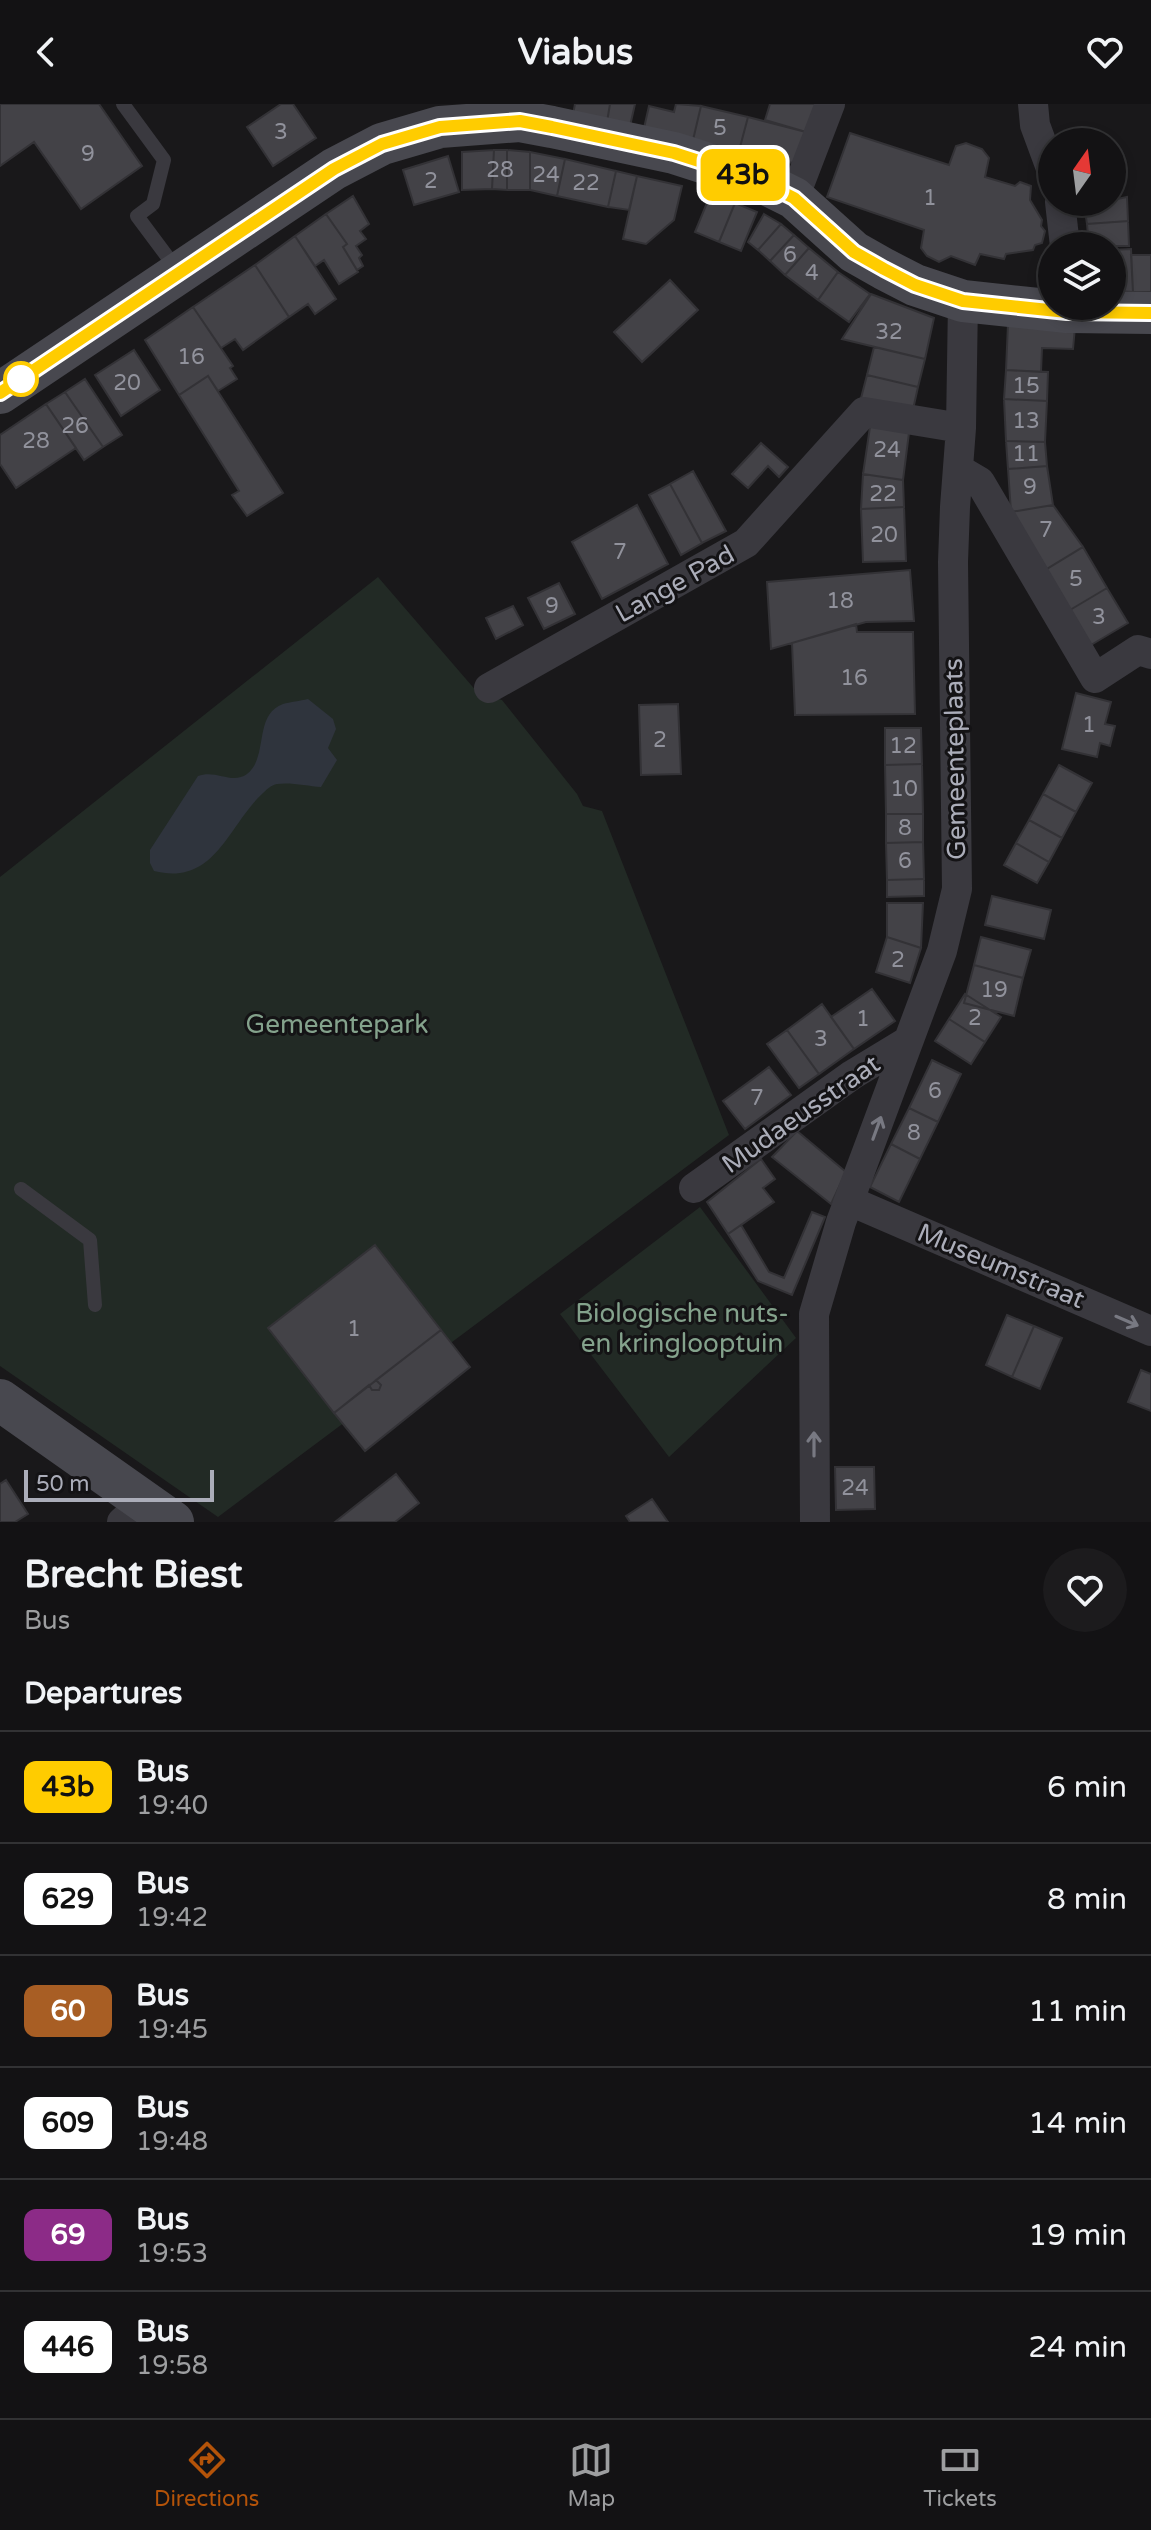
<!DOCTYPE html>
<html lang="en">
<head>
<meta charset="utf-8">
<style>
	:root { --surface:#131214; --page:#1c1b1d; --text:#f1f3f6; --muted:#9d9ea0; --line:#323234; --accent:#b45309 }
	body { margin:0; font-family:"Varela Round",sans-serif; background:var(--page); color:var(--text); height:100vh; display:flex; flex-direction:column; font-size:30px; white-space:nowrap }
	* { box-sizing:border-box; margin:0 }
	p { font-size:26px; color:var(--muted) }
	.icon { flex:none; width:44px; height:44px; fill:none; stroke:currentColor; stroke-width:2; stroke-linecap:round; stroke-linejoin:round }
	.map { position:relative; height:1418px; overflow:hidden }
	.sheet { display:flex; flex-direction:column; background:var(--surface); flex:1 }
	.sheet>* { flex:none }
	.badge { padding:0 16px; border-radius:12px; font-size:28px; line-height:52px }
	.needle { width:52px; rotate:14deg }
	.controls { position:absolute; left:1038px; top:24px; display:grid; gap:16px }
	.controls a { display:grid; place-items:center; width:88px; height:88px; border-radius:50%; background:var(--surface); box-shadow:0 4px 12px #0003,0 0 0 2px var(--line); font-size:40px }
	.scale { position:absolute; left:24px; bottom:20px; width:190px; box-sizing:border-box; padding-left:8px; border:4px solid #abadb9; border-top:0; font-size:22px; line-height:28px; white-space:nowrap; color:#abadb9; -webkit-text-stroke:6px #141315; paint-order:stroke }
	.map>.badge { position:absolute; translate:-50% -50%; box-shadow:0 0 0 4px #fff }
	h2 { padding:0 24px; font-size:30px; line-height:72px }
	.round { display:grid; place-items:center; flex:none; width:84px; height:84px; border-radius:42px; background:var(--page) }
	.headline { display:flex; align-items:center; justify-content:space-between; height:136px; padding:0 24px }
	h1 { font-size:38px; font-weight:700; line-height:60px }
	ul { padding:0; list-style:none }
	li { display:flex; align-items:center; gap:24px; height:112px; padding:0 24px; border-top:2px solid var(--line) }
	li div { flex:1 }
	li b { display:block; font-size:30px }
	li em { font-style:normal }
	li .badge { min-width:88px; font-weight:700; text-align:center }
	header { display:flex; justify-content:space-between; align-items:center; height:104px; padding:0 24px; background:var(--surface); font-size:36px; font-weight:700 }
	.dock { display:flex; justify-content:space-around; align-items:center; height:112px; border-top:2px solid var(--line); background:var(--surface); font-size:22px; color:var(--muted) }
	.dock a { display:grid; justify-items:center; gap:4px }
	.dock .on { color:var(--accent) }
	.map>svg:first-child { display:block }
	.green { fill:#222a25 }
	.water { fill:#2f343d }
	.building { fill:#434247; stroke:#333236; stroke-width:2 }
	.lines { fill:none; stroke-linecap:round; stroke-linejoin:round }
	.service { stroke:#3a393f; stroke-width:14 }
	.minor { stroke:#3a393f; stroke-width:30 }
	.secondary { stroke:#48484f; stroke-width:42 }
	.oneway { stroke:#787982 }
	.line-casing { stroke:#fff; stroke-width:18 }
	.line { stroke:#fc0; stroke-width:12 }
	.stop-dot { fill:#fff; stroke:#fc0; stroke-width:4 }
	.labels { text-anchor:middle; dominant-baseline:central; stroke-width:6; stroke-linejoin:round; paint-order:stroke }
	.number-label { font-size:22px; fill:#91929c }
	.street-label { font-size:26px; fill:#abadb9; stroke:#141315 }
	.park-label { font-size:26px; fill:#84a28c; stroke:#141315 }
</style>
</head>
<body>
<header><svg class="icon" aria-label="back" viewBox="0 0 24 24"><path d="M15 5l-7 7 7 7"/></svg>Viabus<svg class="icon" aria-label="heart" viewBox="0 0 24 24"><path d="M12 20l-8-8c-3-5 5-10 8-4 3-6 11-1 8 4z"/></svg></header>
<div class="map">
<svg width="1151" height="1418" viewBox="0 0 1151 1418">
	<rect width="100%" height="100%" fill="#19181a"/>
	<path class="green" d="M 378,473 L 478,589 L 502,596 L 577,690 L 583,702 L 602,707 L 729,1031 L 218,1413 L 0,1262 L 0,773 Z
		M 700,1103 L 796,1234 L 669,1353 L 560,1210 Z"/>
	<path class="water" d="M 308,595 L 333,615 L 336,625 L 328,644 L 337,656 L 321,683 C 308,682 290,678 277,680 C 271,681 266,686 262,690 C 227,723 215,782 154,767 L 150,759 L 150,746 L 198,672 C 216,665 232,681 247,670 C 269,653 253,611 283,600 C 290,598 300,597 308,595 Z"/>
	<path class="building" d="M 0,0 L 99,0 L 142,62 L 81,105 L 34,38 L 0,62 Z
		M 281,0 L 293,0 L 316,34 L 273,62 L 247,23 Z
		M 575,0 L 610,0 L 607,18 L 573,10 Z
		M 610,0 L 635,0 L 630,22 L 607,18 Z
		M 676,0 L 701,2 L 693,36 L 644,24 L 649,2 L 674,8 Z
		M 770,0 L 816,0 L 806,28 L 765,16 Z
		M 701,2 L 748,13 L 739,47 L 693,36 Z
		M 748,13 L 806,28 L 797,60 L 739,47 Z
		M 850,29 L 949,61 L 956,42 L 966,39 L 982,45 L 989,54 L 985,73 L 1015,82 L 1020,78 L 1031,82 L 1030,96 L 1042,116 L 1041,122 L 1045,127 L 1042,139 L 1035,141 L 1033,146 L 1006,150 L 1004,155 L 980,150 L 975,161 L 951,152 L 939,158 L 927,152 L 921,144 L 924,126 L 827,93 Z
		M 494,46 L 507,46 L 507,86 L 492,85 Z
		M 494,46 L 492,85 L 462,86 L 462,48 Z
		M 507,46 L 530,48 L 530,86 L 507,86 Z
		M 530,48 L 565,55 L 557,92 L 530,86 Z
		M 448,52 L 459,88 L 414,101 L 403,66 Z
		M 565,55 L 616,67 L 608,103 L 557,92 Z
		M 616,67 L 637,72 L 629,106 L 608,103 Z
		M 637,72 L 682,82 L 674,116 L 646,140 L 623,135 Z
		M 711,89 L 735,99 L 719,138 L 695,128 Z
		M 353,92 L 369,120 L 360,127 L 366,135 L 356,142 L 362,151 L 359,154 L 363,162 L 357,166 L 343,143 L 347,140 L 326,110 Z
		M 1127,93 L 1128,117 L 1087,120 L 1084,101 L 1112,98 L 1112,96 Z
		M 735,99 L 757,108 L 741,147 L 719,138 Z
		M 326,110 L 347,140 L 343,143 L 358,168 L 339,180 L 324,156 L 315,162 L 295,132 Z
		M 764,110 L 781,120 L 758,146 L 748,138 Z
		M 1128,117 L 1129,142 L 1089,142 L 1087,120 Z
		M 781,120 L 794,131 L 770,157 L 758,146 Z
		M 794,131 L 809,144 L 785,171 L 770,157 Z
		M 295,132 L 336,195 L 315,210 L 308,200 L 289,213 L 255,161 Z
		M 809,144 L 838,168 L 818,196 L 785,171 Z
		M 1131,145 L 1133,188 L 1112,187 L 1112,146 Z
		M 1131,151 L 1151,151 L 1151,188 L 1133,188 Z
		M 255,161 L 289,213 L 243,246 L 235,235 L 221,244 L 193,203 Z
		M 838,168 L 870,190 L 849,218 L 818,196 Z
		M 670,176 L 698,206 L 642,258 L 614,228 Z
		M 871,190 L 934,214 L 925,255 L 842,235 Z
		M 193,203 L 233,262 L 230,264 L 237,275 L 218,287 L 208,272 L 179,291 L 145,236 Z
		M 1008,220 L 1075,223 L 1073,245 L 1042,244 L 1041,268 L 1006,266 Z
		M 874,243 L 925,255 L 918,283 L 867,271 Z
		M 134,246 L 160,286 L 121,312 L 95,271 Z
		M 1006,266 L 1048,268 L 1047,297 L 1004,295 Z
		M 867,271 L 918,283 L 912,310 L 860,298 Z
		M 208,272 L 283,389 L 247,412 L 232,391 L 239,387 L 179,291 Z
		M 85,275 L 122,331 L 103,343 L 65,288 Z
		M 65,288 L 103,343 L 84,356 L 46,300 Z
		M 1004,295 L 1047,297 L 1045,338 L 1006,337 Z
		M 46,300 L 76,344 L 16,384 L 0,360 L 0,331 Z
		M 871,316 L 910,321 L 903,376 L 863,370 Z
		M 1006,337 L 1045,338 L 1047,362 L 1008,365 Z
		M 761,339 L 788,363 L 779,373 L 768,362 L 748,384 L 732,370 Z
		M 1047,362 L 1053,401 L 1011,408 L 1008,365 Z
		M 693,367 L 726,427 L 702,439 L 670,380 Z
		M 863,370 L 903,376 L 904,403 L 861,405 Z
		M 670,380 L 702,439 L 681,451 L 649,391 Z
		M 637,401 L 668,460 L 602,495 L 572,438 Z
		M 1053,401 L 1083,443 L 1045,466 L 1011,408 Z
		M 904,403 L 906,457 L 863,458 L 861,405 Z
		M 1083,443 L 1107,484 L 1070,506 L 1045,466 Z
		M 910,466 L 914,517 L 866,518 L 771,545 L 767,478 Z
		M 559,479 L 575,510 L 544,525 L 528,494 Z
		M 1107,484 L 1128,519 L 1091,541 L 1070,506 Z
		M 513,502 L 523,521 L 496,535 L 486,514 Z
		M 856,520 L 857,528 L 913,528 L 915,610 L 795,611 L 792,539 Z
		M 1076,589 L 1111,598 L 1105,620 L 1115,622 L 1110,642 L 1100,639 L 1097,653 L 1062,645 Z
		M 678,600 L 681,670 L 641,671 L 639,601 Z
		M 885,624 L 921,624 L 922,660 L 885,661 Z
		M 922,660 L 923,710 L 886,710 L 885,661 Z
		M 1059,661 L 1092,679 L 1076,708 L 1043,690 Z
		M 1043,690 L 1076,708 L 1062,734 L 1029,716 Z
		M 886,710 L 923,710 L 923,738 L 886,739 Z
		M 1029,716 L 1062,734 L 1049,758 L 1016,739 Z
		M 923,738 L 924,775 L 887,776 L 886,739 Z
		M 1016,739 L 1049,758 L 1037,779 L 1004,761 Z
		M 924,775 L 924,792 L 887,793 L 887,776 Z
		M 992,792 L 1051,806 L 1044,835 L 985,821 Z
		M 887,799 L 923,799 L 921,844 L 887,833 Z
		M 887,833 L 921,844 L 910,879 L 876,868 Z
		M 981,833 L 1031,846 L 1023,874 L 974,861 Z
		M 974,861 L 1023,874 L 1014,912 L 964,899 Z
		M 872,885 L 895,917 L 854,945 L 831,913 Z
		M 965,890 L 1001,913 L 985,938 L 949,915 Z
		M 822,900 L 854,945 L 819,970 L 787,926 Z
		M 949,915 L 985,938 L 971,960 L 935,937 Z
		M 787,926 L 819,970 L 799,984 L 767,940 Z
		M 932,956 L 961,970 L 938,1018 L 909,1004 Z
		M 769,963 L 791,991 L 745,1025 L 723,997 Z
		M 909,1004 L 938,1018 L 920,1055 L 891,1040 Z
		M 797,1027 L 846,1068 L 831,1100 L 772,1053 Z
		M 891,1040 L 920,1055 L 899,1098 L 870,1083 Z
		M 761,1055 L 775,1075 L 763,1084 L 774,1098 L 728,1130 L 707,1098 Z
		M 812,1108 L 825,1113 L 792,1191 L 758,1177 L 728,1130 L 741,1121 L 769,1168 L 784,1174 Z
		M 375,1141 L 441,1226 L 376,1276 L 381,1281 L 379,1286 L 372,1286 L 369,1281 L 334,1309 L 268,1224 Z
		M 1007,1211 L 1034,1222 L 1012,1273 L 986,1261 Z
		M 1034,1222 L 1062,1234 L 1040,1285 L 1012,1273 Z
		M 441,1226 L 470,1263 L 365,1347 L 334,1309 Z
		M 1141,1266 L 1151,1270 L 1151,1307 L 1128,1298 Z
		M 835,1363 L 874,1363 L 875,1405 L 836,1406 Z
		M 396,1370 L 419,1399 L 395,1418 L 335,1418 Z
		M 6,1376 L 28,1410 L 15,1418 L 0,1418 L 0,1380 Z
		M 652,1395 L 668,1418 L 630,1418 L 626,1412 Z"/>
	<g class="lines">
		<path class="service" d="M 123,0 L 164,56 L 153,100 L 137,112 L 178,167
			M 21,1085 L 90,1136 L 95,1201"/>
		<path class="minor" d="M 1033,0 L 1035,21 L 1052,67
			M 794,94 L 830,0
			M 1060,98 L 1065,142
			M 958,365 L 980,378 L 1095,574 L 1138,546 L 1151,550
			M 489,584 L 746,439 L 864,308 L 961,324
			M 694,1084 L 852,971 L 908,937
			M 850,1097 L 1151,1227
			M 122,1418 L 144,1398
			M 815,1418 L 814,1210 L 841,1118 L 942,847 L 957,785 L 953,458 L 955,403 L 961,324 L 963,197"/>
		<path class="secondary" d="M 0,289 L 334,65 L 382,40 L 440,23 L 520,17 L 552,23 L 674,49 L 758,76 L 794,94 L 854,148 L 884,165 L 915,181 L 963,197 L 1067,208 L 1151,209
			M 0,1296 L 173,1418"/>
	</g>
	<defs><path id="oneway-shaft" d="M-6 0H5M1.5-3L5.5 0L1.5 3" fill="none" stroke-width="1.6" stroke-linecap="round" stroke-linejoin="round" transform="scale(2)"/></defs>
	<g class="oneway">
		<use href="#oneway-shaft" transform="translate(877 1024) rotate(-70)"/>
		<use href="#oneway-shaft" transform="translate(1127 1217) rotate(23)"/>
		<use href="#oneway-shaft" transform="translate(814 1340) rotate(-90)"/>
	</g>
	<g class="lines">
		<g class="line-casing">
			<path id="line" d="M 0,289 L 334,65 L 382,40 L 440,23 L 520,17 L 552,23 L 674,49 L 758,76 L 794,94 L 854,148 L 884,165 L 915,181 L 963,197 L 1067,208 L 1151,209"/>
		</g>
		<use href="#line" class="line"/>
	</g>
	<circle class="stop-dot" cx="21" cy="275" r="16"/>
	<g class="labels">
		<g class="number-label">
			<text x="720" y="24">5</text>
			<text x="281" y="28">3</text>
			<text x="88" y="50">9</text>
			<text x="500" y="66">28</text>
			<text x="546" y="71">24</text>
			<text x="431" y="77">2</text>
			<text x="586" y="79">22</text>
			<text x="930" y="94">1</text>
			<text x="790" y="151">6</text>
			<text x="812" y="169">4</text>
			<text x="889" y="228">32</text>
			<text x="191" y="253">16</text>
			<text x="127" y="279">20</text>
			<text x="1026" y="282">15</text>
			<text x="1026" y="317">13</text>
			<text x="75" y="322">26</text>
			<text x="36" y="337">28</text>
			<text x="887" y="346">24</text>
			<text x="1026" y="350">11</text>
			<text x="1030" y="383">9</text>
			<text x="883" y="390">22</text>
			<text x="1046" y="426">7</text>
			<text x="884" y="431">20</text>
			<text x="620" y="448">7</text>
			<text x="1076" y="475">5</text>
			<text x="840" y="497">18</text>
			<text x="552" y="502">9</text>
			<text x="1099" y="513">3</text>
			<text x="854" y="574">16</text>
			<text x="1089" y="621">1</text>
			<text x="660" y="636">2</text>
			<text x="903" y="642">12</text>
			<text x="904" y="685">10</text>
			<text x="905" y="724">8</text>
			<text x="905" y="757">6</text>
			<text x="898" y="856">2</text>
			<text x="994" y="886">19</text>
			<text x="975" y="914">2</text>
			<text x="863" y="915">1</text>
			<text x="821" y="935">3</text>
			<text x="935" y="987">6</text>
			<text x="757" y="994">7</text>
			<text x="914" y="1029">8</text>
			<text x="354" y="1225">1</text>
			<text x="855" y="1384">24</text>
		</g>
		<g class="street-label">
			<text transform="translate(675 480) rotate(-29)">Lange Pad</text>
			<text transform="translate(955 655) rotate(-91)">Gemeenteplaats</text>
			<text transform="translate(801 1010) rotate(-35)">Mudaeusstraat</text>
			<text transform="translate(1001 1162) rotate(23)">Museumstraat</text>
		</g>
		<g class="park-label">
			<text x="337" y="920">Gemeentepark</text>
			<text x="682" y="1209">Biologische nuts-<tspan x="682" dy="30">en kringlooptuin</tspan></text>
		</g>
	</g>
</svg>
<div class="controls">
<a><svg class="needle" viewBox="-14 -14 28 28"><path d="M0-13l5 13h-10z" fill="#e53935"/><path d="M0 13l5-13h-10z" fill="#9d9ea0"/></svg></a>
<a><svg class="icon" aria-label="layers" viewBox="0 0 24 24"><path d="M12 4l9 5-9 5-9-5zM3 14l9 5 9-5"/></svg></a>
</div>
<div class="scale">50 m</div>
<b class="badge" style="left:743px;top:71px;background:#fc0;color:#111">43b</b>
</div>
<section class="sheet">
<div class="headline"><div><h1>Brecht Biest</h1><p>Bus</p></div><a class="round"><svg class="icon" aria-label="heart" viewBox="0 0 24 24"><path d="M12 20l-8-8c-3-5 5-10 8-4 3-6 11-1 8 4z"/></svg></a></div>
<h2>Departures</h2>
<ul>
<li><span class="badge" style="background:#fc0;color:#111">43b</span><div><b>Bus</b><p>19:40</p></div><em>6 min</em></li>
<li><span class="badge" style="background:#fff;color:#111">629</span><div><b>Bus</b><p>19:42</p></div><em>8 min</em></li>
<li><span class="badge" style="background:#a85e24;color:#fff">60</span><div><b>Bus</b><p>19:45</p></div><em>11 min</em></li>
<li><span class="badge" style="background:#fff;color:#111">609</span><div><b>Bus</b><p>19:48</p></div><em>14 min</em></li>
<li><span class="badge" style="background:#8c2b87;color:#fff">69</span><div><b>Bus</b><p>19:53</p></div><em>19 min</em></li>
<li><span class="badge" style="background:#fff;color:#111">446</span><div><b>Bus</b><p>19:58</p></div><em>24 min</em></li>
</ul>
</section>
<nav class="dock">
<a class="on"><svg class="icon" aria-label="directions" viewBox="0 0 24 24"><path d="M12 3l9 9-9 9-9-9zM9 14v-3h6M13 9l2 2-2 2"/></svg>Directions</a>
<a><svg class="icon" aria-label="map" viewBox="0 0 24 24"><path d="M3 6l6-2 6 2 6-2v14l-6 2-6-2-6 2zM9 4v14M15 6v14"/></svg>Map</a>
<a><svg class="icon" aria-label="tickets" viewBox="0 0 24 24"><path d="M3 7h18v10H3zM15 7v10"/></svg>Tickets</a>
</nav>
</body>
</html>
